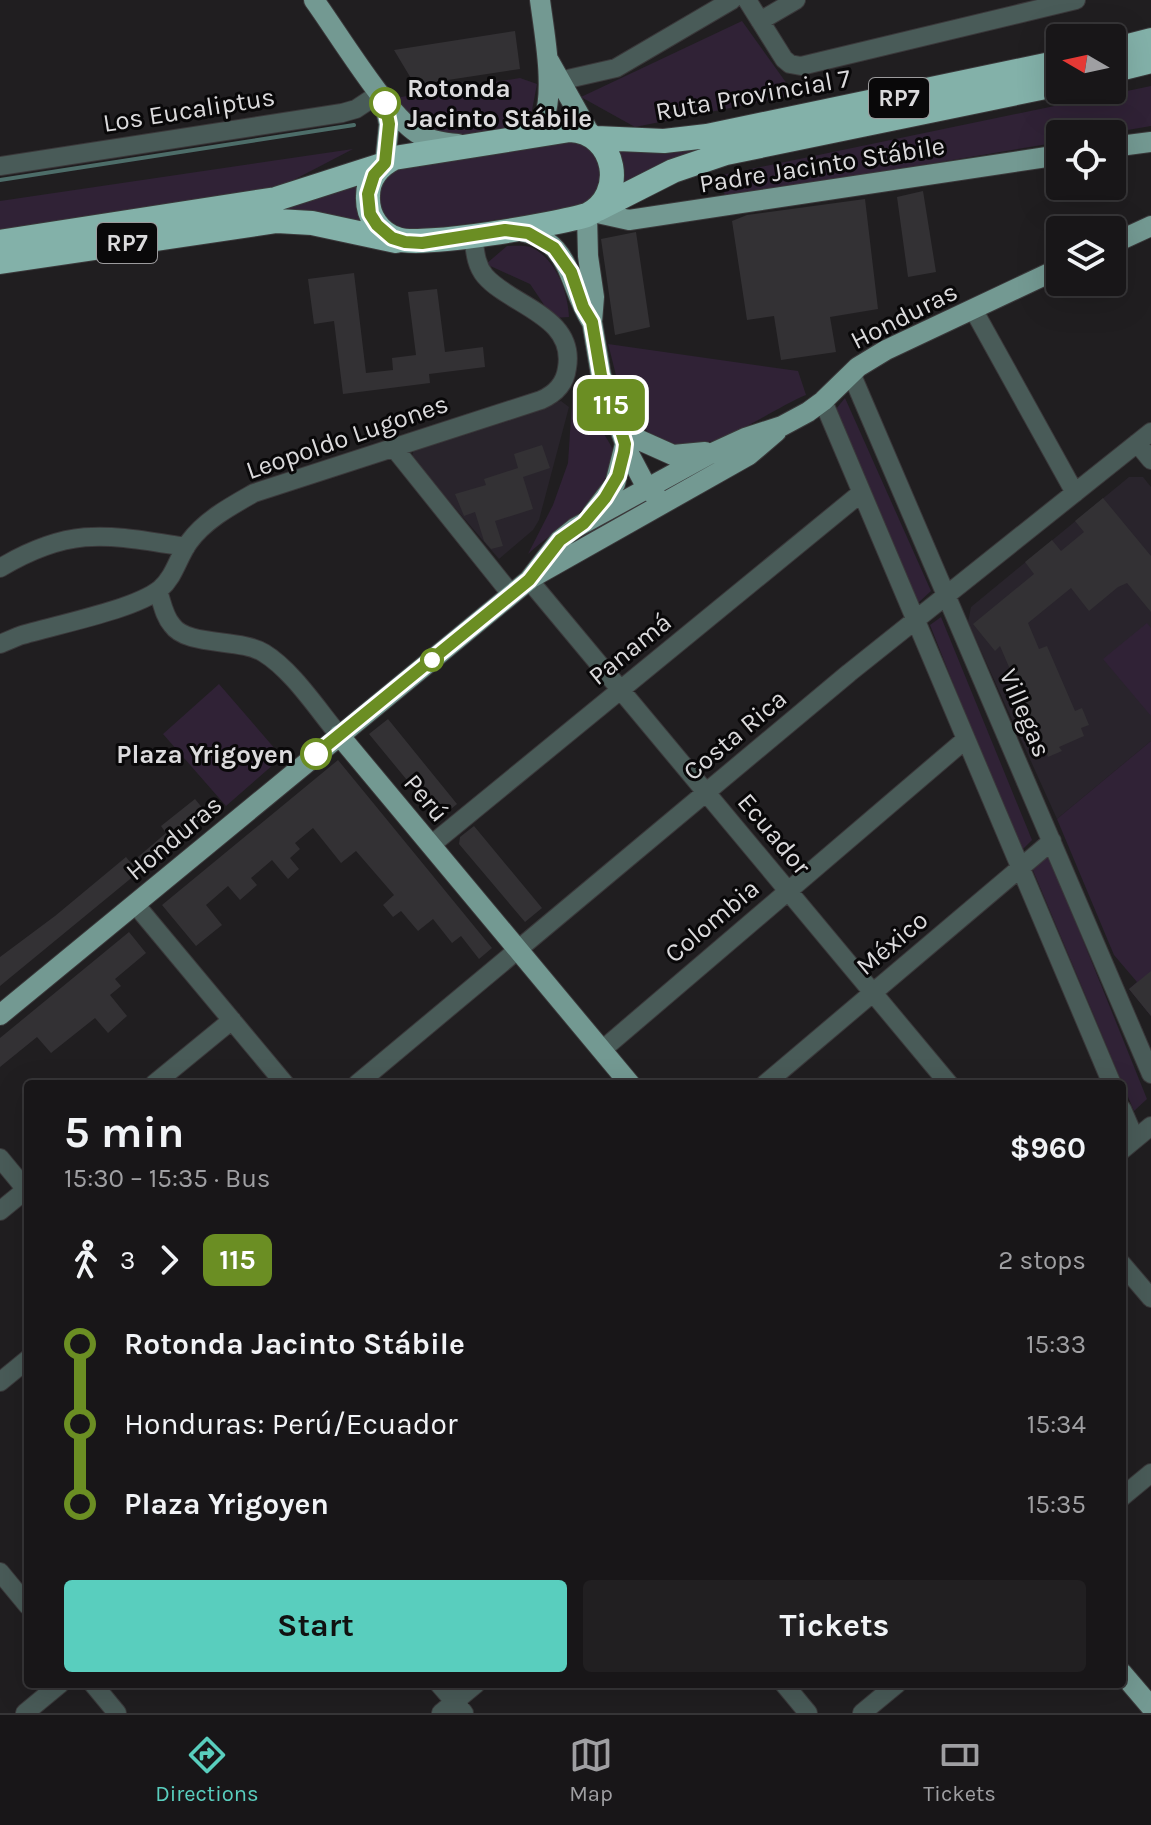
<!DOCTYPE html>
<html lang="en">
<head>
<meta charset="utf-8">
<style>
	:root { --surface:#181618; --page:#211f21; --text:#f1f3f6; --muted:#9f9fa2; --line:#363537; --accent:#59cebe }
	body { margin:0; font-family:Karla,sans-serif; background:var(--page); color:var(--text); height:100vh; display:flex; flex-direction:column; font-size:30px; white-space:nowrap }
	* { box-sizing:border-box; margin:0 }
	p { font-size:26px; color:var(--muted) }
	.icon { flex:none; width:44px; height:44px; fill:none; stroke:currentColor; stroke-width:2; stroke-linecap:round; stroke-linejoin:round }
	.map { position:relative; flex:1; overflow:hidden }
	.sheet { position:absolute; left:24px; top:1080px; width:1102px; height:608px; display:flex; flex-direction:column; background:var(--surface); border-radius:8px; box-shadow:0 8px 32px #0002,0 0 0 2px var(--line) }
	.sheet>* { flex:none }
	.badge { padding:0 16px; border-radius:12px; font-size:28px; line-height:52px }
	.needle { width:52px; rotate:279deg }
	.buttons { position:absolute; left:1046px; top:24px; display:grid; gap:16px }
	.buttons a { display:grid; place-items:center; width:80px; height:80px; border-radius:8px; background:var(--surface); box-shadow:0 8px 32px #0002,0 0 0 2px var(--line); font-size:40px }
	.map>.badge { position:absolute; translate:-50% -50%; box-shadow:0 0 0 4px #fff }
	.legs { display:flex; align-items:center; gap:12px; height:88px; padding:0 40px; font-size:26px }
	.legs p { margin-inline-start:auto }
	.overview { display:flex; align-items:center; justify-content:space-between; height:136px; padding:0 40px }
	h1 { font-size:44px; font-weight:700; line-height:60px }
	.action { display:flex; gap:16px; margin-top:auto; padding:16px 40px }
	.action a { flex:1; height:92px; border-radius:8px; background:var(--accent); color:#111; font-size:32px; font-weight:700; line-height:92px; text-align:center }
	.action a+a { background:var(--page); color:var(--text) }
	ul { padding:0 40px; list-style:none }
	li { display:flex; align-items:center; gap:28px; height:80px; font-size:30px }
	li i { display:grid; place-items:center; width:12px; height:100%; margin:0 10px; background:currentColor }
	li i::after { content:''; width:20px; height:20px; margin:-10px; border:6px solid; border-radius:50%; background:var(--surface) }
	li p { margin-inline-start:auto }
	li:first-child i { background:linear-gradient(#0000 50%,currentColor 0) }
	li:last-child i { background:linear-gradient(currentColor 50%,#0000 0) }
	.tab-bar { display:flex; justify-content:space-around; align-items:center; height:112px; border-top:2px solid var(--line); background:var(--surface); font-size:22px; color:var(--muted) }
	.tab-bar a { display:grid; justify-items:center; gap:4px }
	.tab-bar .current { color:var(--accent) }
	.map>svg:first-child { display:block }
	.built { fill:#29242c }
	.green { fill:#302236 }
	.lines { fill:none; stroke-linecap:round; stroke-linejoin:round }
	.stream { stroke:#4d6d69; stroke-width:4 }
	.building { fill:#333134 }
	.minor-casing { stroke:#3a383a; stroke-width:20 }
	.major-casing { stroke:#3a383a; stroke-width:22 }
	.highway-casing { stroke:#3a383a; stroke-width:26 }
	.minor { stroke:#495b58; stroke-width:18 }
	.major { stroke:#739992; stroke-width:20 }
	.highway { stroke:#83b1a9; stroke-width:24 }
	.line-1-casing { stroke:#fff; stroke-width:18 }
	.line-1 { stroke:#6b8e23; stroke-width:12 }
	.stop-1-dot { fill:#fff; stroke:#6b8e23; stroke-width:4 }
	.labels { text-anchor:middle; dominant-baseline:central; stroke-width:6; stroke-linejoin:round; paint-order:stroke }
	.shield { fill:#090809; stroke:#9c9b9d; stroke-width:2 }
	.shield-label { font-size:24px; font-weight:bold; fill:#dbdadc }
	.stop-label { font-size:26px; font-weight:bold; fill:#dbdadc; stroke:#090809; text-anchor:start }
	.street-label { font-size:26px; fill:#dbdadc; stroke:#090809 }
</style>
</head>
<body>
<div class="map">
<svg width="1151" height="1713" viewBox="0 0 1151 1713">
	<rect width="100%" height="100%" fill="#201e20"/>
	<path class="built" d="M 561,401 L 569,407 L 539,520 L 533,530 L 499,559 L 412,458 L 414,447 Z
		M 1129,477 L 1143,477 L 1151,487 L 1151,741 L 1057,819 L 968,622 L 971,607 Z"/>
	<path class="green" d="M 742,21 L 795,95 L 635,127 L 581,97 Z
		M 520,78 L 537,84 L 529,126 C 496,132 451,145 419,127 C 410,121 402,106 395,98 Z
		M 1151,86 L 1151,126 L 1104,134 L 1060,134 L 1060,142 L 725,198 L 722,175 Z
		M 581,140 L 599,155 L 600,192 L 580,208 L 407,232 L 388,226 L 376,200 L 384,174 L 389,170 Z
		M 728,143 L 623,190 L 614,144 Z
		M 353,149 L 282,186 L 0,230 L 0,201 Z
		M 358,183 L 356,202 L 365,227 L 267,211 Z
		M 507,246 C 515,246 526,245 533,248 C 557,261 568,293 569,317 L 553,318 L 530,284 L 486,264 Z
		M 608,344 L 798,371 L 806,395 C 761,413 690,476 644,428 C 639,422 631,416 628,409 C 618,390 614,365 608,344 Z
		M 584,383 C 590,398 596,414 602,430 C 605,437 612,445 613,452 C 616,499 556,527 528,554 L 553,505 L 568,463 L 573,387 Z
		M 845,398 L 931,591 L 918,603 L 836,409 Z
		M 941,617 L 1032,840 L 1020,852 L 930,625 Z
		M 1147,623 L 1151,628 L 1151,716 L 1103,659 Z
		M 219,684 L 282,757 L 226,806 L 163,734 Z
		M 1151,741 L 1151,1016 L 1129,989 L 1137,982 L 1114,955 L 1057,819 Z
		M 1049,856 L 1147,1099 L 1134,1111 L 1032,868 Z"/>
	<g class="lines">
		<path class="stream" d="M 0,180 L 354,125"/>
	</g>
	<path class="building" d="M 515,31 L 520,69 L 415,85 L 394,50 Z
		M 923,191 L 936,272 L 908,277 L 897,197 Z
		M 865,199 L 878,309 L 830,317 L 836,352 L 781,360 L 774,316 L 747,320 L 732,221 L 747,215 Z
		M 636,232 L 650,327 L 615,335 L 601,239 Z
		M 354,273 L 366,373 L 393,370 L 392,358 L 416,355 L 408,292 L 437,289 L 445,352 L 483,347 L 485,367 L 429,374 L 430,383 L 343,394 L 334,321 L 314,324 L 308,279 Z
		M 542,445 L 550,468 L 523,477 L 533,509 L 495,521 L 503,546 L 491,549 L 484,541 L 475,512 L 464,516 L 455,494 L 486,485 L 484,479 L 518,468 L 514,454 Z
		M 1103,498 L 1151,556 L 1151,612 L 1127,583 L 1118,587 L 1089,611 L 1071,588 L 1028,623 L 1039,649 L 1047,646 L 1075,711 L 1082,708 L 1089,725 L 1081,728 L 1084,736 L 1059,747 L 1062,751 L 1048,757 L 1000,646 L 995,651 L 973,624 L 1034,574 L 1025,562 L 1052,540 L 1061,551 L 1084,532 L 1075,521 Z
		M 388,719 L 457,804 L 439,819 L 369,734 Z
		M 338,760 L 492,948 L 479,959 L 461,936 L 452,943 L 433,919 L 418,931 L 401,911 L 393,917 L 383,905 L 394,895 L 356,851 L 341,863 L 313,828 L 295,843 L 300,849 L 290,858 L 299,869 L 288,879 L 272,860 L 251,878 L 257,885 L 240,900 L 228,886 L 206,905 L 222,925 L 196,946 L 162,905 Z
		M 195,799 L 208,815 L 0,986 L 0,957 L 55,916 L 126,857 L 131,863 L 166,833 L 161,826 Z
		M 474,826 L 542,908 L 525,922 L 459,844 L 460,837 Z
		M 129,932 L 146,953 L 115,979 L 121,986 L 110,995 L 127,1016 L 108,1033 L 95,1018 L 51,1053 L 37,1037 L 0,1067 L 0,1038 Z
		M 1151,971 L 1151,1016 L 1129,989 Z"/>
	<g class="lines">
		<g class="minor-casing">
			<path id="minor" d="M 747,0 L 784,59 L 790,64 L 801,66 L 1076,0
				M 760,21 L 796,0
				M 559,81 L 616,68 L 732,0
				M 0,166 L 342,113 L 356,109 L 380,93
				M 973,309 L 1075,493
				M 851,373 L 1151,1074
				M 823,401 L 1112,1084
				M 1137,443 L 1151,460
				M 394,448 L 511,594
				M 0,568 C 72,525 108,535 186,547
				M 529,580 L 949,1084
				M 158,591 C 162,602 164,616 172,625 C 187,647 240,638 264,653 C 292,670 318,710 339,735
				M 0,644 L 19,636 C 54,625 134,610 160,589 C 175,576 178,557 189,542 C 205,520 231,506 254,493 L 541,400 C 555,394 565,384 567,368 C 576,316 511,306 485,276 C 475,264 475,249 473,235
				M 431,845 L 861,493
				M 135,904 L 285,1084
				M 602,1050 L 966,739
				M 154,1084 L 232,1020
				M 357,1084 L 849,673 L 1151,432
				M 765,1084 L 1052,841
				M 1122,1109 L 1135,1139
				M 1122,1150 L 1151,1126
				M 0,1158 L 28,1192
				M 0,1211 L 28,1188
				M 1122,1264 L 1151,1298
				M 0,1382 L 28,1359
				M 1122,1497 L 1151,1473
				M 0,1572 L 28,1606
				M 93,1684 L 117,1713
				M 439,1684 L 464,1713
				M 784,1684 L 808,1713
				M 25,1713 L 60,1684
				M 441,1713 L 476,1684
				M 862,1713 L 897,1684"/>
		</g>
		<g class="major-casing">
			<path id="major" d="M 314,0 C 338,33 386,113 417,133 C 429,141 444,143 458,144
				M 549,61 L 590,134
				M 384,100 L 389,124 L 385,163
				M 527,136 C 534,132 541,127 544,119 C 555,89 544,31 540,0
				M 1112,147 L 1151,142
				M 593,212 L 629,220 L 1060,155
				M 587,215 L 588,256 L 594,297 L 592,322 L 601,375 L 628,452 L 647,488 L 662,502
				M 513,230 C 573,237 566,282 591,321
				M 1112,244 L 1151,226
				M 635,438 L 673,455 L 705,452
				M 592,514 L 615,484 L 625,444
				M 533,577 L 749,455 L 776,432
				M 339,735 L 630,1084
				M 0,1015 L 529,580 L 560,540 L 575,528 L 708,455 L 745,438 L 782,426 L 808,412 L 823,401 L 858,367 L 886,350 L 1060,268
				M 1122,1673 L 1151,1707"/>
		</g>
		<g class="highway-casing">
			<path id="highway" d="M 1112,50 L 1151,40
				M 1112,71 L 1151,61
				M 570,130 C 617,132 627,196 587,215 C 558,224 420,248 397,239 C 379,233 367,216 368,196 C 368,179 378,166 394,158 Z
				M 596,138 L 664,141 L 707,136 L 1060,62
				M 598,209 L 673,171 L 726,153 L 1060,84
				M 0,242 L 276,199 L 382,165
				M 0,262 L 277,221 L 312,223 L 396,241"/>
		</g>
		<use href="#minor" class="minor"/>
		<use href="#major" class="major"/>
		<use href="#highway" class="highway"/>
	</g>
	<g class="lines">
		<g class="line-1-casing">
			<path id="line-1" d="M 316,754 L 529,580 L 560,540 L 584,523 L 605,498 L 618,476 L 624,452 L 625,444 L 617,418 L 601,375 L 592,322 L 583,307 L 571,272 L 554,248 L 528,233 L 505,230 L 422,243 L 405,242 L 392,238 L 377,225 L 370,214 L 368,194 L 374,175 L 385,163 L 389,124 L 385,103"/>
		</g>
		<use href="#line-1" class="line-1"/>
	</g>
	<g class="stop-1-dot">
		<circle cx="385" cy="103" r="14"/>
		<circle cx="432" cy="660" r="10"/>
		<circle cx="316" cy="754" r="14"/>
	</g>
	<g class="labels">
		<g class="shield">
			<rect x="869" y="78" width="60" height="40" rx="6"/>
			<rect x="97" y="223" width="60" height="40" rx="6"/>
		</g>
		<g class="shield-label">
			<text x="899" y="98">RP7</text>
			<text x="127" y="243">RP7</text>
		</g>
		<g class="stop-label">
			<text x="407" y="88">Rotonda<tspan x="407" dy="30">Jacinto Stábile</tspan></text>
			<text x="294" y="754" text-anchor="end">Plaza Yrigoyen</text>
		</g>
		<g class="street-label">
			<text transform="translate(753 95) rotate(-10)">Ruta Provincial 7</text>
			<text transform="translate(189 110) rotate(-9)">Los Eucaliptus</text>
			<text transform="translate(822 165) rotate(-9)">Padre Jacinto Stábile</text>
			<text transform="translate(904 316) rotate(-27)">Honduras</text>
			<text transform="translate(347 437) rotate(-19)">Leopoldo Lugones</text>
			<text transform="translate(630 649) rotate(-39)">Panamá</text>
			<text transform="translate(1025 713) rotate(67)">Villegas</text>
			<text transform="translate(735 735) rotate(-40)">Costa Rica</text>
			<text transform="translate(426 798) rotate(50)">Perú</text>
			<text transform="translate(774 834) rotate(50)">Ecuador</text>
			<text transform="translate(174 838) rotate(-40)">Honduras</text>
			<text transform="translate(712 921) rotate(-40)">Colombia</text>
			<text transform="translate(892 943) rotate(-40)">México</text>
		</g>
	</g>
</svg>
<div class="buttons">
<a><svg class="needle" viewBox="-14 -14 28 28"><path d="M0-13l5 13h-10z" fill="#e53935"/><path d="M0 13l5-13h-10z" fill="#9f9fa2"/></svg></a>
<a><svg class="icon" aria-label="locate" viewBox="0 0 24 24"><circle cx="12" cy="12" r="6"/><path d="M12 2v4M12 18v4M2 12h4M18 12h4"/></svg></a>
<a><svg class="icon" aria-label="layers" viewBox="0 0 24 24"><path d="M12 4l9 5-9 5-9-5zM3 14l9 5 9-5"/></svg></a>
</div>
<b class="badge" style="left:611px;top:405px;background:#6b8e23;color:#fff">115</b>
<section class="sheet">
<div class="overview"><div><h1>5 min</h1><p>15:30 – 15:35 · Bus</p></div><b>$960</b></div>
<div class="legs"><svg class="icon" aria-label="walk" viewBox="0 0 24 24"><circle cx="13" cy="4" r="2"/><path d="M13 8l-2 6 4 7M11 14l-3 7M7 12l3-4h3l4 4"/></svg>3<svg class="icon" aria-label="forward" viewBox="0 0 24 24"><path d="M9 5l7 7-7 7"/></svg><b class="badge" style="background:#6b8e23;color:#fff">115</b><p>2 stops</p></div>
<ul>
<li><i style="color:#6b8e23"></i><b>Rotonda Jacinto Stábile</b><p>15:33</p></li>
<li><i style="color:#6b8e23"></i><span>Honduras: Perú/Ecuador</span><p>15:34</p></li>
<li><i style="color:#6b8e23"></i><b>Plaza Yrigoyen</b><p>15:35</p></li>
</ul>
<div class="action"><a>Start</a><a>Tickets</a></div>
</section>
</div>
<nav class="tab-bar">
<a class="current"><svg class="icon" aria-label="directions" viewBox="0 0 24 24"><path d="M12 3l9 9-9 9-9-9zM9 14v-3h6M13 9l2 2-2 2"/></svg>Directions</a>
<a><svg class="icon" aria-label="map" viewBox="0 0 24 24"><path d="M3 6l6-2 6 2 6-2v14l-6 2-6-2-6 2zM9 4v14M15 6v14"/></svg>Map</a>
<a><svg class="icon" aria-label="tickets" viewBox="0 0 24 24"><path d="M3 7h18v10H3zM15 7v10"/></svg>Tickets</a>
</nav>
</body>
</html>
